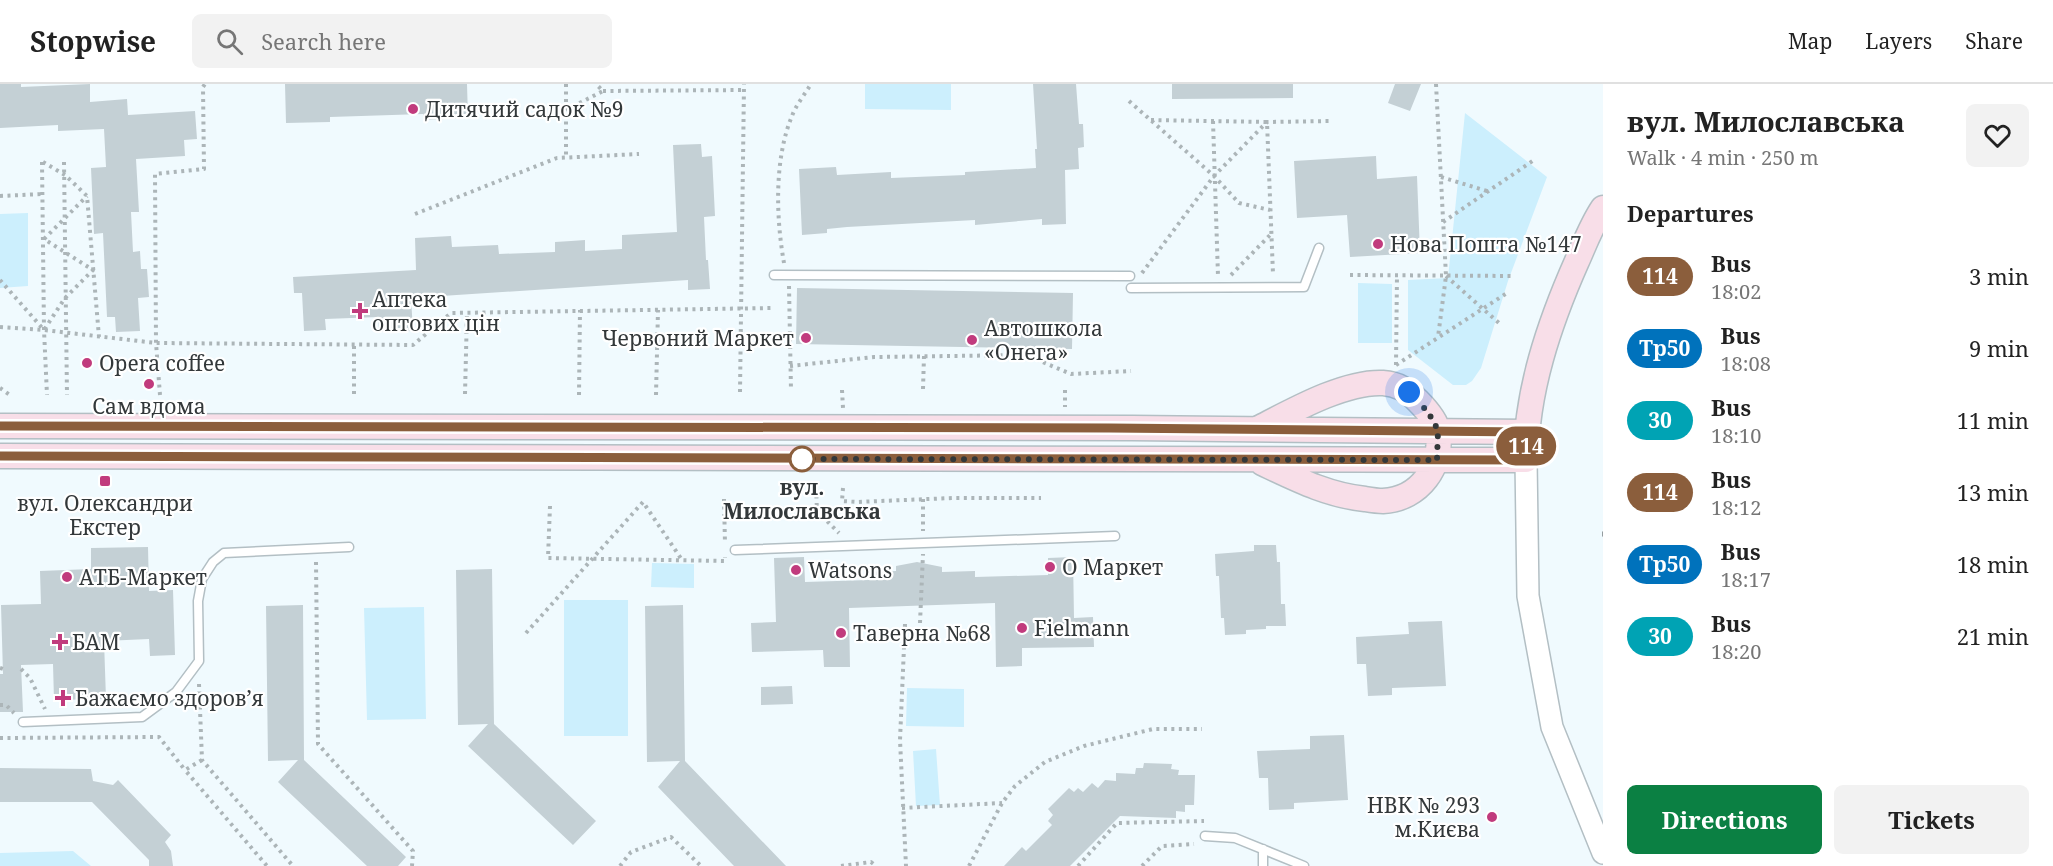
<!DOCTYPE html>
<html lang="en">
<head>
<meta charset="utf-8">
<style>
	:root { --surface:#fff; --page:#f2f2f2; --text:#222; --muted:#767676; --line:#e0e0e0; --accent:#0b8043 }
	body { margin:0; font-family:"Noto Serif",serif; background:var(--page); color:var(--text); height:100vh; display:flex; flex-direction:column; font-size:22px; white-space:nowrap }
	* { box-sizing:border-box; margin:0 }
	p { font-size:20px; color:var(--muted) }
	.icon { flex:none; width:33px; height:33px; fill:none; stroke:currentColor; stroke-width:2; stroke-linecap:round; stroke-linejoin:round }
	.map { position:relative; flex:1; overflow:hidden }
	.sheet { display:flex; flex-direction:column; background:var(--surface); width:450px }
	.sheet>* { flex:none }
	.badge { padding:0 12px; border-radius:20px; font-size:21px; line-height:39px }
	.you { position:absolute; width:30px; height:30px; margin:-15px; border:4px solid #fff; border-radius:50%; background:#1a73e8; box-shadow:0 0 0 9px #1a73e833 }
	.map>.badge { position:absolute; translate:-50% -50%; box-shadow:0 0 0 3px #fff }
	h2 { padding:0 24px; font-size:22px; line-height:54px }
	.round { display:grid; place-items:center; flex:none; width:63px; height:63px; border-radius:9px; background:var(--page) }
	.summary { display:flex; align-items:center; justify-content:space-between; height:102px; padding:0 24px }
	h1 { font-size:28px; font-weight:700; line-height:45px }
	.cta { display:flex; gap:12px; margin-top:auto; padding:12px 24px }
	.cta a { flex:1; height:69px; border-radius:9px; background:var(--accent); color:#fff; font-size:24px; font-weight:700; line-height:69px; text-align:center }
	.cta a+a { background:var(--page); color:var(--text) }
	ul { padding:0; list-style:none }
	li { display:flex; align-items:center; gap:18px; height:72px; padding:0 24px }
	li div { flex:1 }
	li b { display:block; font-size:22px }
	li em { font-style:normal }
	li .badge { min-width:66px; font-weight:700; text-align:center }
	header { display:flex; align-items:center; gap:36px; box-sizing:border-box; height:84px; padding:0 30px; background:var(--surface); border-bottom:2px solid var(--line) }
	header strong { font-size:28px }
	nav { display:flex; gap:33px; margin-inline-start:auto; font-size:21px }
	.search { width:420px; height:54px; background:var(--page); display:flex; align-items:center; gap:15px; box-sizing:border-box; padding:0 21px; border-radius:9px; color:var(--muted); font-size:22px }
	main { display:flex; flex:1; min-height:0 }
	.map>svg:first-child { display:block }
	.green { fill:#cceffd }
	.building { fill:#c4d0d5 }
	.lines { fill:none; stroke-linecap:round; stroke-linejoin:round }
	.service-casing { stroke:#b3bfc4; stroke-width:11 }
	.tertiary-casing { stroke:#b3bfc4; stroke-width:24 }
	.secondary-casing { stroke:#b3bfc4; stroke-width:27 }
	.path { stroke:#acb5b8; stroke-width:4; stroke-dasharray:3 4.5; stroke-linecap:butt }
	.service { stroke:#fff; stroke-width:8 }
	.tertiary { stroke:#fff; stroke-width:21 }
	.secondary { stroke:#f8dee8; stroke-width:24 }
	.tram { stroke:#767c7f; stroke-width:1.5 }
	.line-casing { stroke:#fff; stroke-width:14 }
	.line { stroke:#8b5e3c; stroke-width:9 }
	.walk { stroke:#33383a; stroke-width:6; stroke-dasharray:0 10.8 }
	.poi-dot { fill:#c13b7d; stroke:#fff; stroke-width:2 }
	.stop-dot { fill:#fff; stroke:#8b5e3c; stroke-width:3 }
	.labels { text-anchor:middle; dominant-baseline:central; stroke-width:4.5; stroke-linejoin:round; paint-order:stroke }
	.poi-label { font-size:21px; fill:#33383a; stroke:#fff; text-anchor:start }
	.stop-label { font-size:21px; font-weight:bold; fill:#33383a; stroke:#fff }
</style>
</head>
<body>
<header>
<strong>Stopwise</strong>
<div class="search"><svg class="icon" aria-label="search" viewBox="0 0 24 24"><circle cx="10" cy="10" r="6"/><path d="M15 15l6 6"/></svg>Search here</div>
<nav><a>Map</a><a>Layers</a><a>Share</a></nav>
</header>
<main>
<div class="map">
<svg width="1603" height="782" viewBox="0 0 1603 782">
	<rect width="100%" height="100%" fill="#f0fafe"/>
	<path class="green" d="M 865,0 L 951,0 L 951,26 L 865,25 Z
		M 1465,29 L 1547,93 L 1508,197 L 1481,284 L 1472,297 L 1466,301 L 1453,301 L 1408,266 L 1408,196 L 1448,194 Z
		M 28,129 L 28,202 L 0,204 L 0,130 Z
		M 1358,199 L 1392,200 L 1392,259 L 1358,259 Z
		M 652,479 L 694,480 L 694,504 L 651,503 Z
		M 564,516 L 628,516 L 628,652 L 564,652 Z
		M 424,523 L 426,635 L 367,636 L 364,524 Z
		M 907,604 L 964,605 L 964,643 L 906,642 Z
		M 936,665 L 940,721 L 916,722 L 913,667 Z
		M 73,767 L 91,782 L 0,782 L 0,769 Z"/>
	<path class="building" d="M 0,0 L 21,0 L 21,3 L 90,0 L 90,18 L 127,15 L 128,31 L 195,27 L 197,55 L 184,56 L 185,72 L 136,75 L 139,128 L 131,128 L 133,168 L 140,167 L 141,185 L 147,185 L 149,213 L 138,214 L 140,247 L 116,248 L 115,233 L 107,233 L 103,149 L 94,150 L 91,84 L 106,83 L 104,45 L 58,47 L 58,41 L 0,44 Z
		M 285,0 L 467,0 L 468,34 L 423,36 L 423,30 L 330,33 L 330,38 L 286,39 Z
		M 1033,0 L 1076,0 L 1079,40 L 1083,40 L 1084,63 L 1078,64 L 1079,85 L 1065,86 L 1066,140 L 1042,141 L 1042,135 L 975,141 L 975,136 L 847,143 L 827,145 L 827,149 L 802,151 L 799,85 L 836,83 L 837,91 L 891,88 L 891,94 L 965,91 L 965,88 L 1036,84 L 1035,65 L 1037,65 Z
		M 1172,0 L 1293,0 L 1293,14 L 1172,15 Z
		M 1395,0 L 1421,0 L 1410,27 L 1388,19 Z
		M 701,60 L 702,73 L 712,72 L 715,132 L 704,133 L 706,176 L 708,176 L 710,205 L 688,206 L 688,196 L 411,214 L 413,247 L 379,248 L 378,233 L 325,235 L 326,246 L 304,247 L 302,209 L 294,209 L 293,193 L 416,186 L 415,154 L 451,152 L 452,163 L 498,161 L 499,170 L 555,168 L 555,158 L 571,157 L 585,156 L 585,167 L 622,165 L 622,151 L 677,148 L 673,61 Z
		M 1376,72 L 1377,95 L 1417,92 L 1420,169 L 1350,173 L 1347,131 L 1297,134 L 1294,77 Z
		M 797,204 L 1073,209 L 1072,265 L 796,260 Z
		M 1254,461 L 1276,461 L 1277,478 L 1280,478 L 1281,520 L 1285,520 L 1286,542 L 1266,542 L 1266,545 L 1246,546 L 1246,550 L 1225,551 L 1224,534 L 1221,534 L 1219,492 L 1216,492 L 1215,470 L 1254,467 Z
		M 148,463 L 149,507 L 173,506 L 175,571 L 150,572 L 149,555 L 104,557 L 106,615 L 54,616 L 53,580 L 21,581 L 23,628 L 0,628 L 0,590 L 3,590 L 1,521 L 41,520 L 40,487 L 91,485 L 91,464 Z
		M 804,473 L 805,498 L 869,496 L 869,488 L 896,487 L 896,482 L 917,478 L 942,483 L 942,488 L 975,487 L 975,493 L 1048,491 L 1048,474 L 1073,473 L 1074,534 L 1093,533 L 1094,563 L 1022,564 L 1022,582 L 996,583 L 995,519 L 849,524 L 850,583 L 824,583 L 823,566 L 752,568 L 751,539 L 776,538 L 774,474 Z
		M 492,485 L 494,640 L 596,737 L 573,761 L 468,662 L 488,640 L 458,641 L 456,486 Z
		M 303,521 L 304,676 L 406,773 L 398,782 L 367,782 L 278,698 L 298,676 L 268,677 L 266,522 Z
		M 683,521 L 685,677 L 786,782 L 734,782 L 658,703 L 680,677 L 647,678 L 645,522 Z
		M 1442,537 L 1446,602 L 1392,604 L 1392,611 L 1368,612 L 1366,580 L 1357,580 L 1356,553 L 1409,550 L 1408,538 Z
		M 792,602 L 793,620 L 761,621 L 761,603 Z
		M 1344,651 L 1348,716 L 1294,719 L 1294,725 L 1269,726 L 1268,694 L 1259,694 L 1257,667 L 1310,665 L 1310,652 Z
		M 1144,679 L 1172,680 L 1171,685 L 1179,686 L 1178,691 L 1195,691 L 1194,721 L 1185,721 L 1185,728 L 1176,727 L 1176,734 L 1120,732 L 1070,782 L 1004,782 L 1022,763 L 1026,767 L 1052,741 L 1048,737 L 1053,731 L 1048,725 L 1069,704 L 1074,708 L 1078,704 L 1083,708 L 1092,699 L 1098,704 L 1105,696 L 1116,697 L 1116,689 L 1135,690 L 1136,684 L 1143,684 Z
		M 0,684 L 91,685 L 93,697 L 113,701 L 118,696 L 171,751 L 165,758 L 171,767 L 173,782 L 149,782 L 149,776 L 92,718 L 0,718 Z"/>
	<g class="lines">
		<g class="service-casing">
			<path id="service" d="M 774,191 L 1130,192
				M 1131,204 L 1304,203 L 1319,164
				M 735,466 L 1115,452
				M 23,638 L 142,633 L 176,608 L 199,577 L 198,517 L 202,495 L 213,478 L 224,469 L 349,463
				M 1205,752 L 1235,754 L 1304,782
				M 1263,765 L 1263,782"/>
		</g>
		<g class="tertiary-casing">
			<path id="tertiary" d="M 1526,376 L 1528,512 L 1552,643 L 1603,769"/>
		</g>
		<g class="secondary-casing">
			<path id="secondary" d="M 0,342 L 1132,344 L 1526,348
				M 1259,344 C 1292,327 1345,297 1383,299 C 1398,300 1407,306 1418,317 C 1426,325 1436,336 1438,347 C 1443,382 1420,415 1383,417 C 1377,417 1371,416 1365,415 C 1327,411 1296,395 1262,379
				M 0,372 L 1526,376 C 1526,308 1549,240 1577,177 C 1585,159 1592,140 1603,124"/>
		</g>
		<path class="path" d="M 566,0 L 566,74
			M 1436,0 L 1446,192 L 1438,253
			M 603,7 L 744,6
			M 1129,17 L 1214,92 L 1239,119 L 1270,126
			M 566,26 L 603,7 L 596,0
			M 1151,36 L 1267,38 L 1273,190
			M 1213,37 L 1218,192
			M 42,78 L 44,246 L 47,311
			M 43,78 L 65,91 L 87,112 L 99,253
			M 64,78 L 67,311
			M 1441,93 L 1487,107
			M 0,112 L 43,110
			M 415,130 L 557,74 L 639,70
			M 1443,138 L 1534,76
			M 784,179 C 776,134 774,75 792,32 C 796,21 805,10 811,0
			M 1142,189 L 1214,92 L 1267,38 L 1333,37
			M 1231,191 L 1271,150
			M 1350,191 L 1513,192
			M 1446,192 L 1500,240
			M 0,196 L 44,246 L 156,259 L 413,261 L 451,229 L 773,224
			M 789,202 L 791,306
			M 0,243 L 44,246 L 65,214 L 93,186 L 44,155 L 87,112
			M 1396,281 L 1507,209
			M 1396,281 L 1397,191
			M 790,282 L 874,273 L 1026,271 L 1071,290 L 1131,287
			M 0,304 L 10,311
			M 923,305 L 924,272
			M 842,306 L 843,324
			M 1065,306 L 1065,323
			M 740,308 L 744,0
			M 354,310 L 354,261
			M 465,310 L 467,229
			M 160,311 L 156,259 L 155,90 L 204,85 L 203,3 L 205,0
			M 579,311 L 580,226
			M 656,311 L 658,226
			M 816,404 L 817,427 L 839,449
			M 843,404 L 842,417 L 857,418 L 952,414 L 1041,414
			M 724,415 L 725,460
			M 923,415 L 923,447
			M 550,422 L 548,474 L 725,477 L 725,473
			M 316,478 L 318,660 L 413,767 L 412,782
			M 920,539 L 923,470
			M 905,540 L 900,656 L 906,782
			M 526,549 L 643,418 L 682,476
			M 0,584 L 3,585
			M 21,585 L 30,594 L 45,625
			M 199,600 L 202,676 L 293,782
			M 0,621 L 6,621 L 14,629
			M 0,654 L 159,653 L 185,686
			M 202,676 L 185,686 L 267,782
			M 902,724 L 1002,719
			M 620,782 L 631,768 L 671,753 L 701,782
			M 841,782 L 871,778 L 876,782
			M 969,782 L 1002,719 L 1015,702 L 1045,678 L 1084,662 L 1153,645 L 1202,645
			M 1078,782 L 1117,739 L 1204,737
			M 1142,782 L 1162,762 L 1194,760"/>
		<use href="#service" class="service"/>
		<use href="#tertiary" class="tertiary"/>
		<use href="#secondary" class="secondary"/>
		<path class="tram" d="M 1603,448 L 1603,452"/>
	</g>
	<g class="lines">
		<g class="line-casing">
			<path id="line" d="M 0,342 L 1110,344 L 1526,348 L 1526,376 L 0,372"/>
		</g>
		<use href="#line" class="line"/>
		<path class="walk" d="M 802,375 L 1437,376 L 1438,346 L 1428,328 L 1409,308"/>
	</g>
	<g class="poi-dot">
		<circle cx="413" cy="25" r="6"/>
		<circle cx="1378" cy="160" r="6"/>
		<path d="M357 218h6v6h6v6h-6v6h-6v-6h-6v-6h6z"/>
		<circle cx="806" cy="254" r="6"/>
		<circle cx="972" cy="256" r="6"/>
		<circle cx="87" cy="279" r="6"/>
		<circle cx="149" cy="300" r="6"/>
		<rect x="99" y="391" width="12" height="12" rx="3"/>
		<circle cx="1050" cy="483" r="6"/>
		<circle cx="796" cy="486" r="6"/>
		<circle cx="67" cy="493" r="6"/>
		<circle cx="1022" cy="544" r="6"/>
		<circle cx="841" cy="549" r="6"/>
		<path d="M57 549h6v6h6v6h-6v6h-6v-6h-6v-6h6z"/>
		<path d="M60 605h6v6h6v6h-6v6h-6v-6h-6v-6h6z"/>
		<circle cx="1492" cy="733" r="6"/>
	</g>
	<circle class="stop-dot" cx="802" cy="375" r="12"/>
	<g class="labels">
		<g class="poi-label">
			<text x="425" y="25">Дитячий садок №9</text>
			<text x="1390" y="160">Нова Пошта №147</text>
			<text x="372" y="215">Аптека<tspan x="372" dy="24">оптових цін</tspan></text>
			<text x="984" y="244">Автошкола<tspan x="984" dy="24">«Онега»</tspan></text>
			<text x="794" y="254" text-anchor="end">Червоний Маркет</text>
			<text x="99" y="279">Opera coffee</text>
			<text x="149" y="322" text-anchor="middle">Сам вдома</text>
			<text x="105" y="419" text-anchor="middle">вул. Олександри<tspan x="105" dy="24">Екстер</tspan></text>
			<text x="1062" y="483">О Маркет</text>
			<text x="808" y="486">Watsons</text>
			<text x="79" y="493">АТБ-Маркет</text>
			<text x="1034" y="544">Fielmann</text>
			<text x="853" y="549">Таверна №68</text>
			<text x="72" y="558">БАМ</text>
			<text x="75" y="614">Бажаємо здоровʼя</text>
			<text x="1480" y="721" text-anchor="end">НВК № 293<tspan x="1480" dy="24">м.Києва</tspan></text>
		</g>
		<g class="stop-label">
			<text x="802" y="403">вул.<tspan x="802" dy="24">Милославська</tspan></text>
		</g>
	</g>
</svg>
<div class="you" style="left:1409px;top:308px"></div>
<b class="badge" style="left:1526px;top:362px;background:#8b5e3c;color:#fff">114</b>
</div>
<section class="sheet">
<div class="summary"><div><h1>вул. Милославська</h1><p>Walk · 4 min · 250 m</p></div><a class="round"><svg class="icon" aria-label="heart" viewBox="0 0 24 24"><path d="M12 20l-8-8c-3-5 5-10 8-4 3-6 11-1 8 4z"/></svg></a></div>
<h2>Departures</h2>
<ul>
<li><span class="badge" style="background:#8b5e3c;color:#fff">114</span><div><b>Bus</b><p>18:02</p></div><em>3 min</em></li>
<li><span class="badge" style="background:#0072bc;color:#fff">Тр50</span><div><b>Bus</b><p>18:08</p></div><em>9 min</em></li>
<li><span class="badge" style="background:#00a3b4;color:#fff">30</span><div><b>Bus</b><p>18:10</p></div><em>11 min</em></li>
<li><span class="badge" style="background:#8b5e3c;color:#fff">114</span><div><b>Bus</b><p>18:12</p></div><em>13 min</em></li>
<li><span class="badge" style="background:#0072bc;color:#fff">Тр50</span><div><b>Bus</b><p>18:17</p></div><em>18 min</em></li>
<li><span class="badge" style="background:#00a3b4;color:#fff">30</span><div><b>Bus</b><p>18:20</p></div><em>21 min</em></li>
</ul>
<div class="cta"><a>Directions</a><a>Tickets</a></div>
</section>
</main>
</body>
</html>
